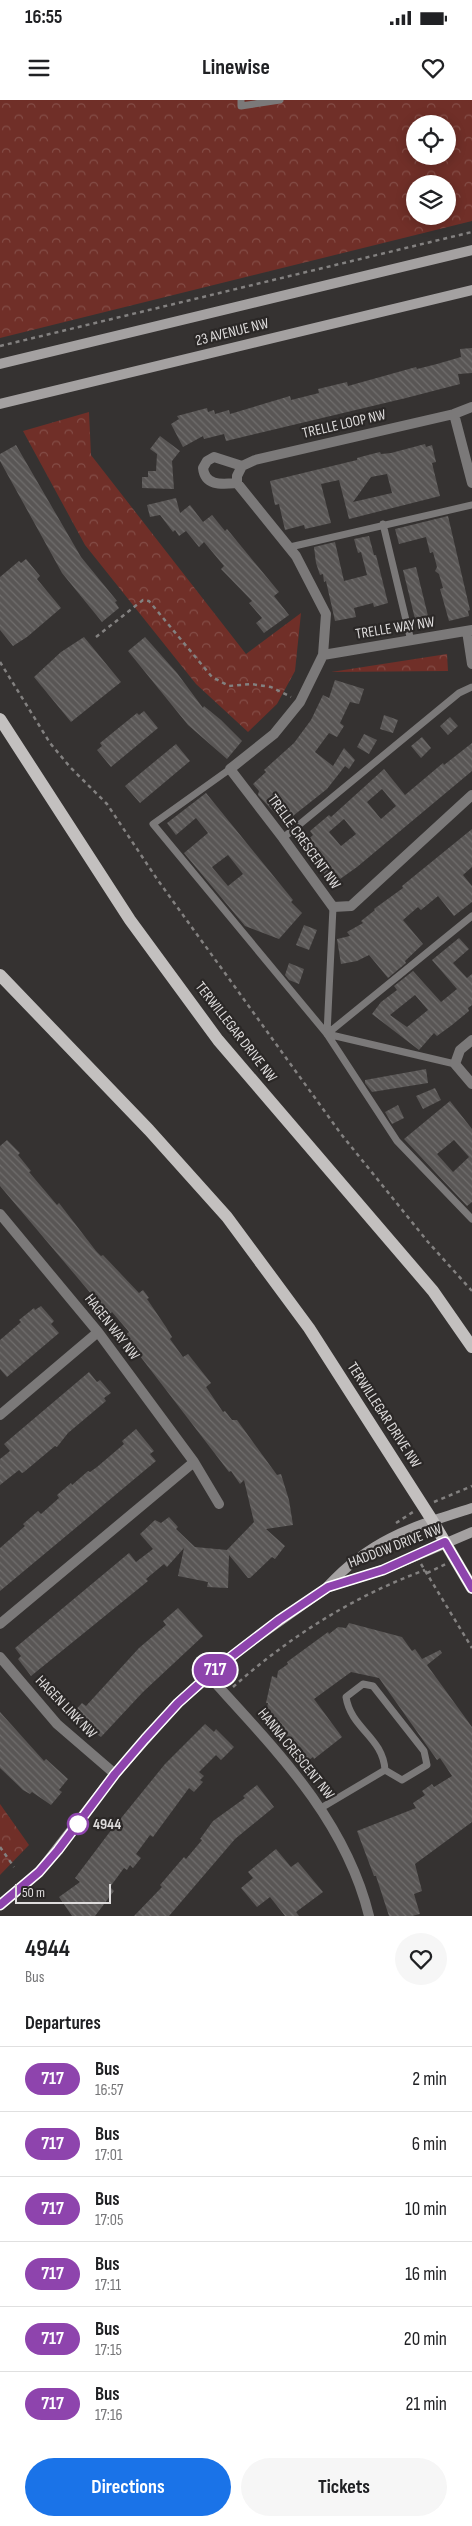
<!DOCTYPE html>
<html lang="en">
<head>
<meta charset="utf-8">
<style>
	:root { --surface:#fff; --page:#f6f6f6; --text:#202124; --muted:#757577; --line:#e0e0e0; --accent:#1a73e8 }
	body { margin:0; font-family:"Sofia Sans Condensed",sans-serif; background:var(--page); color:var(--text); height:100vh; display:flex; flex-direction:column; font-size:19px; white-space:nowrap }
	* { box-sizing:border-box; margin:0 }
	p { font-size:16px; color:var(--muted) }
	.icon { flex:none; width:28px; height:28px; fill:none; stroke:currentColor; stroke-width:2; stroke-linecap:round; stroke-linejoin:round }
	.map { position:relative; height:1816px; overflow:hidden }
	.details { display:flex; flex-direction:column; background:var(--surface); flex:1 }
	.details>* { flex:none }
	.badge { padding:0 10px; border-radius:16px; font-size:18px; line-height:32px }
	.tools { position:absolute; left:406px; top:15px; display:grid; gap:10px }
	.tools a { display:grid; place-items:center; width:50px; height:50px; border-radius:50%; background:var(--surface); box-shadow:0 2px 12px #0003; font-size:25px }
	.scale { position:absolute; left:15px; bottom:12px; width:96px; box-sizing:border-box; padding-left:5px; border:2px solid #dedcdc; border-top:0; font-size:14px; line-height:18px; white-space:nowrap; color:#dedcdc; -webkit-text-stroke:4px #2b2827; paint-order:stroke }
	.map>.badge { position:absolute; translate:-50% -50%; box-shadow:0 0 0 2px #fff }
	h2 { padding:0 25px; font-size:19px; line-height:45px }
	.round { display:grid; place-items:center; flex:none; width:52px; height:52px; border-radius:26px; background:var(--page) }
	.headline { display:flex; align-items:center; justify-content:space-between; height:85px; padding:0 25px }
	h1 { font-size:24px; font-weight:700; line-height:38px }
	.primary-button { display:flex; gap:10px; margin-top:auto; padding:10px 25px }
	.primary-button a { flex:1; height:58px; border-radius:30px; background:var(--accent); color:#fff; font-size:20px; font-weight:700; line-height:58px; text-align:center }
	.primary-button a+a { background:var(--page); color:var(--text) }
	ul { padding:0; list-style:none }
	li { display:flex; align-items:center; gap:15px; height:65px; padding:0 25px; border-top:1px solid var(--line) }
	li div { flex:1 }
	li b { display:block; font-size:19px }
	li em { font-style:normal }
	li .badge { min-width:55px; font-weight:700; text-align:center }
	.status { display:flex; justify-content:space-between; align-items:center; height:35px; padding:0 25px; background:var(--surface); direction:ltr }
	.status svg { height:14px; fill:currentColor }
	header { display:flex; justify-content:space-between; align-items:center; height:65px; padding:0 25px; background:var(--surface); font-size:22px; font-weight:700 }
	.map>svg:first-child { display:block }
	.park { fill:url(#park-crowns); fill-rule:evenodd }
	.building { fill:url(#building-back-hatch); fill-rule:evenodd }
	.lines { fill:none; stroke-linecap:round; stroke-linejoin:round }
	.path { stroke:#838180; stroke-width:2.5; stroke-dasharray:4 4; stroke-linecap:butt }
	.lane { stroke:#7b7979; stroke-width:7 }
	.street { stroke:#7b7979; stroke-width:10 }
	.secondary { stroke:#a4a1a1; stroke-width:10 }
	.primary { stroke:#c3c0bf; stroke-width:12 }
	.line-casing { stroke:#fff; stroke-width:11 }
	.line { stroke:#8e44ad; stroke-width:8 }
	.stop-dot { fill:#fff; stroke:#8e44ad; stroke-width:2.5 }
	.labels { text-anchor:middle; dominant-baseline:central; stroke-width:4.5; stroke-linejoin:round; paint-order:stroke }
	.street-label { font-size:15px; fill:#dedcdc; stroke:#2b2827 }
	.stop-label { font-size:15px; font-weight:bold; fill:#dedcdc; stroke:#2b2827; text-anchor:start }
</style>
</head>
<body>
<div class="status"><b>16:55</b><svg viewBox="0 0 49 12"><path d="M0 12V9h3v3zM5 12V6h3v6zM10 12V3h3v9zM15 12V0h3v12zM26 1h20v11H26zM47 4h2v5h-2z"/></svg></div>
<header><svg class="icon" aria-label="menu" viewBox="0 0 24 24"><path d="M4 6h16M4 12h16M4 18h16"/></svg>Linewise<svg class="icon" aria-label="heart" viewBox="0 0 24 24"><path d="M12 20l-8-8c-3-5 5-10 8-4 3-6 11-1 8 4z"/></svg></header>
<div class="map">
<svg width="472" height="1816" viewBox="0 0 472 1816">
	<defs>
		<pattern id="park-crowns" width="20" height="18" patternUnits="userSpaceOnUse" patternTransform="scale(1.25)"><rect width="20" height="18" fill="#702f28"/><path d="M2 6a3 3 0 1 1 6 0M12 15a3 3 0 1 1 6 0" fill="none" stroke="#844d47"/></pattern>
		<pattern id="building-back-hatch" width="6" height="6" patternUnits="userSpaceOnUse" patternTransform="scale(1.25)"><rect width="6" height="6" fill="#595655"/><path d="M-1 5l2 2M0 0l6 6M5-1l2 2" fill="none" stroke="#706e6d"/></pattern>
	</defs>
	<rect width="100%" height="100%" fill="#353231"/>
	<path class="park" d="M 0,0 L 472,0 L 472,121 L 0,238 ZM 415,24 L 448,24 L 448,56 L 415,56 ZM 415,84 L 448,84 L 448,116 L 415,116 Z
		M 89,312 L 91,355 L 246,554 L 301,513 L 295,571 L 277,604 L 248,632 L 196,584 L 85,445 L 23,331 Z
		M 447,554 L 448,571 L 331,572 Z
		M 0,1704 L 29,1745 L 0,1775 Z"/>
	<path class="building" d="M 472,248 L 472,273 L 458,274 L 460,284 L 406,298 L 226,341 L 224,334 L 204,339 L 203,336 L 183,347 L 171,324 L 179,319 L 177,316 L 207,308 L 208,312 L 214,310 L 215,314 L 229,310 L 230,314 L 290,296 L 291,300 L 319,293 L 318,289 L 347,282 L 348,286 L 416,267 L 417,269 L 437,264 L 461,257 L 460,249 Z
		M 160,336 L 180,351 L 172,361 L 174,389 L 142,388 L 142,377 L 148,377 L 148,371 L 156,371 L 157,354 L 150,349 Z
		M 425,344 L 426,347 L 432,345 L 436,362 L 432,363 L 440,396 L 349,419 L 339,380 L 321,384 L 331,423 L 305,429 L 304,425 L 285,430 L 279,404 L 275,405 L 270,381 L 357,360 L 357,358 L 368,355 L 380,352 L 381,354 L 391,353 ZM 387,374 L 392,393 L 353,402 L 371,377 Z
		M 16,345 L 81,457 L 117,501 L 115,502 L 119,508 L 102,522 L 62,473 L 0,361 L 0,354 Z
		M 176,398 L 180,413 L 190,405 L 203,422 L 212,415 L 225,431 L 227,429 L 279,492 L 274,496 L 289,515 L 264,533 L 256,523 L 262,518 L 249,503 L 252,501 L 221,469 L 224,466 L 204,442 L 199,447 L 186,431 L 179,436 L 175,430 L 173,432 L 160,415 L 150,417 L 147,405 Z
		M 448,416 L 470,510 L 468,511 L 469,516 L 449,521 L 440,489 L 443,488 L 439,474 L 435,471 L 437,467 L 433,452 L 430,453 L 426,437 L 399,444 L 395,429 Z
		M 369,436 L 374,455 L 376,455 L 388,503 L 374,507 L 373,503 L 354,508 L 356,517 L 335,521 L 326,481 L 324,482 L 323,474 L 320,475 L 316,463 L 314,447 L 335,442 L 344,481 L 367,475 L 361,452 L 358,453 L 354,439 Z
		M 26,459 L 40,476 L 37,479 L 61,508 L 27,537 L 13,546 L 0,530 L 0,477 L 19,461 L 21,463 Z
		M 416,467 L 429,520 L 416,523 L 403,470 Z
		M 84,537 L 121,582 L 71,622 L 34,577 L 61,552 Z
		M 145,537 L 177,573 L 203,608 L 204,606 L 221,620 L 242,641 L 227,659 L 188,625 L 128,551 Z
		M 335,580 L 364,589 L 359,604 L 350,602 L 340,623 L 344,626 L 337,637 L 329,633 L 315,652 L 333,666 L 344,648 L 355,660 L 349,669 L 345,666 L 327,689 L 284,723 L 258,695 L 259,691 L 253,684 L 266,672 L 264,670 L 294,643 L 311,620 L 323,595 L 329,598 Z
		M 144,611 L 158,628 L 111,667 L 97,650 L 102,646 L 100,643 L 137,613 L 139,615 Z
		M 384,615 L 398,620 L 393,633 L 380,629 Z
		M 450,617 L 458,626 L 448,635 L 440,626 Z
		M 364,634 L 377,640 L 369,654 L 357,647 Z
		M 422,637 L 431,648 L 421,658 L 411,646 Z
		M 472,643 L 472,671 L 357,767 L 333,784 L 301,746 L 313,735 L 310,731 L 329,715 L 331,717 L 384,669 L 405,695 L 443,663 L 444,665 ZM 382,689 L 396,706 L 381,719 L 367,702 ZM 344,719 L 356,734 L 341,746 L 329,732 Z
		M 176,644 L 190,661 L 140,703 L 125,686 Z
		M 206,693 L 293,800 L 291,802 L 302,813 L 279,839 L 245,826 L 184,753 L 208,733 L 196,718 L 176,735 L 167,723 ZM 228,755 L 243,774 L 228,786 L 212,767 Z
		M 472,729 L 472,767 L 463,775 L 472,786 L 472,802 L 454,816 L 438,796 L 421,810 L 418,807 L 403,820 L 423,844 L 405,861 L 406,863 L 388,878 L 369,855 L 357,861 L 341,864 L 337,839 L 350,836 L 347,832 L 363,823 L 361,821 L 375,810 L 374,809 L 403,788 L 402,786 Z
		M 304,825 L 317,830 L 309,850 L 296,845 Z
		M 459,838 L 469,849 L 453,863 L 467,878 L 472,874 L 472,905 L 468,908 L 469,911 L 452,925 L 437,936 L 434,933 L 419,950 L 372,914 L 381,902 L 397,890 L 394,886 L 413,871 L 441,902 L 457,889 L 432,860 ZM 415,895 L 428,910 L 407,927 L 390,915 Z
		M 289,863 L 304,869 L 299,884 L 289,880 L 285,875 Z
		M 426,969 L 428,983 L 372,992 L 365,983 L 365,980 Z
		M 435,988 L 441,1000 L 423,1009 L 416,996 Z
		M 450,1001 L 472,1029 L 472,1102 L 467,1106 L 404,1039 ZM 454,1040 L 469,1057 L 453,1072 L 437,1054 Z
		M 398,1005 L 404,1018 L 392,1024 L 385,1012 Z
		M 7,1040 L 20,1053 L 18,1055 L 31,1071 L 29,1072 L 57,1105 L 59,1103 L 96,1151 L 101,1156 L 103,1155 L 139,1193 L 143,1190 L 149,1198 L 147,1199 L 166,1227 L 172,1237 L 170,1239 L 183,1257 L 188,1254 L 211,1283 L 206,1287 L 223,1312 L 225,1311 L 232,1320 L 237,1320 L 277,1375 L 281,1374 L 289,1400 L 293,1425 L 266,1429 L 285,1446 L 275,1459 L 272,1457 L 250,1478 L 248,1478 L 229,1455 L 228,1488 L 207,1487 L 208,1482 L 178,1476 L 184,1448 L 167,1467 L 164,1464 L 146,1479 L 148,1481 L 31,1576 L 18,1559 L 21,1556 L 15,1548 L 129,1453 L 136,1462 L 153,1449 L 140,1434 L 155,1420 L 161,1423 L 169,1417 L 178,1427 L 176,1429 L 195,1447 L 227,1450 L 254,1422 L 244,1380 L 240,1384 L 231,1371 L 229,1372 L 133,1247 L 125,1235 L 129,1232 L 112,1212 L 109,1215 L 0,1086 L 0,1046 Z
		M 41,1206 L 54,1221 L 51,1224 L 59,1233 L 7,1277 L 0,1269 L 0,1240 L 21,1222 L 19,1220 L 34,1208 L 35,1210 Z
		M 89,1272 L 97,1282 L 100,1280 L 111,1293 L 104,1298 L 106,1301 L 68,1333 L 57,1347 L 55,1346 L 24,1372 L 22,1373 L 19,1370 L 0,1385 L 0,1359 L 10,1351 L 4,1344 Z
		M 136,1329 L 154,1351 L 150,1354 L 156,1361 L 0,1491 L 0,1448 L 25,1426 L 23,1424 L 38,1411 L 41,1414 L 59,1398 L 57,1395 L 71,1383 L 72,1385 L 88,1371 L 90,1372 L 97,1367 L 124,1344 L 122,1341 Z
		M 178,1508 L 203,1536 L 143,1592 L 101,1637 L 94,1632 L 91,1636 L 69,1617 L 82,1603 L 86,1606 L 139,1548 L 166,1525 L 163,1521 Z
		M 349,1523 L 402,1537 L 412,1551 L 415,1549 L 422,1559 L 440,1550 L 442,1553 L 427,1565 L 472,1627 L 472,1722 L 415,1764 L 422,1791 L 414,1794 L 420,1814 L 412,1816 L 389,1816 L 376,1776 L 374,1776 L 357,1731 L 416,1708 L 413,1703 L 425,1695 L 422,1691 L 432,1684 L 434,1687 L 452,1676 L 440,1658 L 437,1660 L 379,1578 L 351,1572 L 314,1599 L 342,1637 L 314,1659 L 313,1657 L 305,1663 L 278,1624 L 275,1626 L 266,1613 L 268,1603 L 266,1603 L 272,1576 L 277,1578 L 278,1571 L 288,1564 L 287,1562 L 328,1532 L 329,1534 L 338,1527 L 346,1528 Z
		M 0,1612 L 44,1661 L 46,1659 L 68,1679 L 59,1690 L 62,1692 L 51,1705 L 32,1692 L 30,1694 L 23,1690 L 0,1668 Z
		M 205,1624 L 214,1632 L 216,1629 L 234,1647 L 221,1660 L 216,1655 L 199,1672 L 204,1676 L 200,1680 L 203,1682 L 194,1692 L 189,1688 L 153,1737 L 150,1735 L 136,1754 L 141,1758 L 133,1768 L 130,1765 L 127,1770 L 124,1768 L 110,1787 L 114,1791 L 95,1816 L 72,1816 L 59,1797 L 80,1782 L 75,1778 L 109,1733 L 165,1664 Z
		M 257,1685 L 274,1707 L 235,1739 L 169,1816 L 134,1816 L 162,1787 L 160,1785 L 184,1757 L 186,1759 L 202,1740 L 200,1739 L 213,1721 L 245,1698 L 243,1696 Z
		M 276,1749 L 291,1767 L 298,1762 L 323,1792 L 296,1812 L 299,1816 L 285,1816 L 270,1797 L 257,1807 L 241,1788 L 253,1778 L 248,1772 Z"/>
	<g class="lines">
		<path class="path" d="M 0,246 L 472,132
			M 96,537 L 143,500 L 149,501 L 212,577 L 229,586 L 251,584 L 271,587 L 291,597
			M 0,562 L 50,643 L 70,667 L 107,704 L 157,779 L 341,1034 L 428,1142 L 472,1191
			M 434,1402 L 472,1386
			M 396,1423 L 413,1412
			M 421,1464 L 472,1548
			M 427,1473 L 446,1464
			M 233,1587 C 289,1537 354,1496 425,1470
			M 0,1747 L 14,1767"/>
		<path class="lane" d="M 241,0 L 241,6 L 280,0
			M 383,424 L 411,541
			M 290,447 L 472,405
			M 230,669 L 153,724 L 327,934 L 455,964
			M 283,738 L 459,593 L 472,587
			M 472,816 L 327,934 L 397,1041 L 472,1119
			M 327,934 L 333,807
			M 321,1708 L 385,1670 L 402,1680 L 427,1665 L 424,1651 L 373,1586 L 363,1584 L 346,1597 C 351,1629 383,1637 385,1670"/>
		<path class="street" d="M 454,314 L 472,307
			M 237,383 C 223,384 205,387 203,368 L 207,361 L 214,357 L 242,366
			M 472,383 L 454,314 L 255,360 L 242,366 L 237,376 L 237,383 L 296,456 L 326,514 L 323,555 L 300,602 L 274,634 L 230,669 L 283,738 L 333,807 L 351,806 L 472,695
			M 467,531 L 472,564
			M 323,555 L 472,530
			M 472,940 L 460,950 L 455,964 L 472,984
			M 0,1114 L 98,1232 L 194,1362 L 0,1524
			M 0,1315 L 98,1232
			M 194,1362 L 219,1404
			M 0,1557 L 57,1624 L 115,1674
			M 208,1575 C 274,1648 345,1718 369,1816"/>
		<path class="secondary" d="M 0,264 L 472,150
			M 0,304 L 472,190
			M 328,1486 C 372,1438 413,1427 472,1408
			M 0,1805 L 39,1772 L 115,1674 L 178,1603 L 242,1548 L 328,1487 L 383,1470 L 472,1432"/>
		<path class="primary" d="M 0,619 L 130,820 L 218,940 L 433,1191 L 472,1247
			M 0,875 L 149,1030 L 227,1117 L 309,1228 L 432,1420 L 472,1488"/>
	</g>
	<g class="lines">
		<g class="line-casing">
			<path id="line" d="M 0,1805 L 39,1772 L 58,1750 L 115,1674 L 145,1639 L 178,1603 L 219,1566 L 279,1520 L 328,1487 L 383,1470 L 445,1442 L 472,1488"/>
		</g>
		<use href="#line" class="line"/>
	</g>
	<circle class="stop-dot" cx="78" cy="1724" r="10"/>
	<g class="labels">
		<g class="street-label">
			<text transform="translate(232 232) rotate(-14)">23 AVENUE NW</text>
			<text transform="translate(344 324) rotate(-13)">TRELLE LOOP NW</text>
			<text transform="translate(395 528) rotate(-9)">TRELLE WAY NW</text>
			<text transform="translate(304 742) rotate(54)">TRELLE CRESCENT NW</text>
			<text transform="translate(236 932) rotate(52)">TERWILLEGAR DRIVE NW</text>
			<text transform="translate(112 1227) rotate(52)">HAGEN WAY NW</text>
			<text transform="translate(384 1315) rotate(57)">TERWILLEGAR DRIVE NW</text>
			<text transform="translate(395 1446) rotate(-21)">HADDOW DRIVE NW</text>
			<text transform="translate(66 1607) rotate(46)">HAGEN LINK NW</text>
			<text transform="translate(296 1654) rotate(51)">HANNA CRESCENT NW</text>
		</g>
		<g class="stop-label">
			<text x="93" y="1724">4944</text>
		</g>
	</g>
</svg>
<div class="tools">
<a><svg class="icon" aria-label="locate" viewBox="0 0 24 24"><circle cx="12" cy="12" r="6"/><path d="M12 2v4M12 18v4M2 12h4M18 12h4"/></svg></a>
<a><svg class="icon" aria-label="layers" viewBox="0 0 24 24"><path d="M12 4l9 5-9 5-9-5zM3 14l9 5 9-5"/></svg></a>
</div>
<div class="scale">50 m</div>
<b class="badge" style="left:215px;top:1570px;background:#8e44ad;color:#fff">717</b>
</div>
<section class="details">
<div class="headline"><div><h1>4944</h1><p>Bus</p></div><a class="round"><svg class="icon" aria-label="heart" viewBox="0 0 24 24"><path d="M12 20l-8-8c-3-5 5-10 8-4 3-6 11-1 8 4z"/></svg></a></div>
<h2>Departures</h2>
<ul>
<li><span class="badge" style="background:#8e44ad;color:#fff">717</span><div><b>Bus</b><p>16:57</p></div><em>2 min</em></li>
<li><span class="badge" style="background:#8e44ad;color:#fff">717</span><div><b>Bus</b><p>17:01</p></div><em>6 min</em></li>
<li><span class="badge" style="background:#8e44ad;color:#fff">717</span><div><b>Bus</b><p>17:05</p></div><em>10 min</em></li>
<li><span class="badge" style="background:#8e44ad;color:#fff">717</span><div><b>Bus</b><p>17:11</p></div><em>16 min</em></li>
<li><span class="badge" style="background:#8e44ad;color:#fff">717</span><div><b>Bus</b><p>17:15</p></div><em>20 min</em></li>
<li><span class="badge" style="background:#8e44ad;color:#fff">717</span><div><b>Bus</b><p>17:16</p></div><em>21 min</em></li>
</ul>
<div class="primary-button"><a>Directions</a><a>Tickets</a></div>
</section>
</body>
</html>
